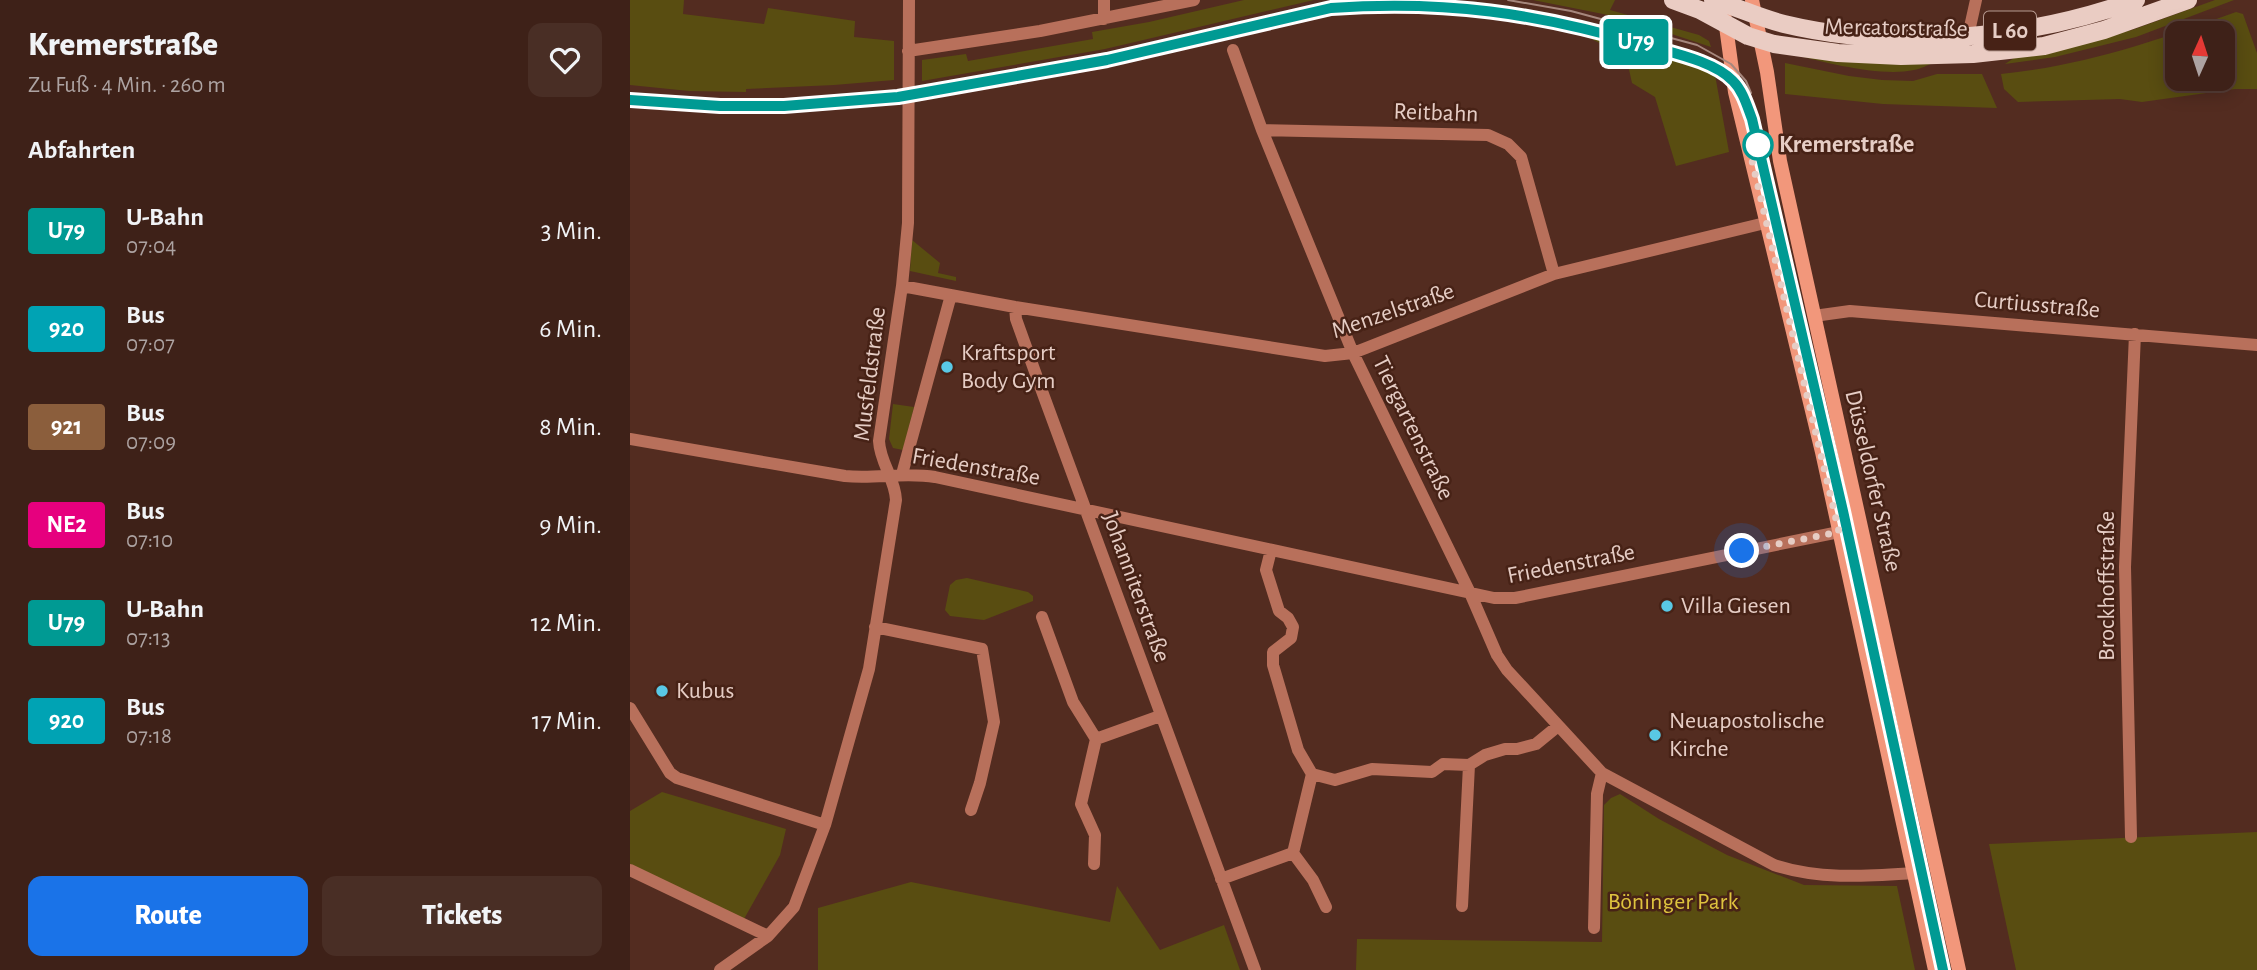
<!DOCTYPE html>
<html lang="de">
<head>
<meta charset="utf-8">
<style>
	:root { --surface:#3e2118; --page:#492e25; --text:#f1f3f6; --muted:#ada3a2; --line:#573e37; --accent:#1a73e8 }
	body { margin:0; font-family:"Alegreya Sans",sans-serif; background:var(--page); color:var(--text); height:100vh; display:flex; flex-direction:column; font-size:26px; white-space:nowrap }
	* { box-sizing:border-box; margin:0 }
	p { font-size:23px; color:var(--muted) }
	.icon { flex:none; width:38px; height:38px; fill:none; stroke:currentColor; stroke-width:2; stroke-linecap:round; stroke-linejoin:round }
	.map { position:relative; flex:1; overflow:hidden }
	.drawer { display:flex; flex-direction:column; background:var(--surface); width:630px }
	.drawer>* { flex:none }
	.badge { padding:0 14px; border-radius:5px; font-size:24px; line-height:46px }
	.needle { width:46px; rotate:3deg }
	.controls { position:absolute; left:1535px; top:21px; display:grid; gap:14px }
	.controls a { display:grid; place-items:center; width:70px; height:70px; border-radius:14px; background:var(--surface); box-shadow:0 4px 18px #0003,0 0 0 2px var(--line); font-size:35px }
	.you { position:absolute; width:35px; height:35px; margin:-18px; border:5px solid #fff; border-radius:50%; background:#1a73e8; box-shadow:0 0 0 10px #1a73e833 }
	.map>.badge { position:absolute; translate:-50% -50%; box-shadow:0 0 0 4px #fff }
	h2 { padding:0 28px; font-size:26px; line-height:63px }
	.round { display:grid; place-items:center; flex:none; width:74px; height:74px; border-radius:14px; background:var(--page) }
	.summary { display:flex; align-items:center; justify-content:space-between; height:119px; padding:0 28px }
	h1 { font-size:33px; font-weight:800; line-height:52px }
	.action { display:flex; gap:14px; margin-top:auto; padding:14px 28px }
	.action a { flex:1; height:80px; border-radius:14px; background:var(--accent); color:#fff; font-size:28px; font-weight:800; line-height:80px; text-align:center }
	.action a+a { background:var(--page); color:var(--text) }
	ul { padding:0; list-style:none }
	li { display:flex; align-items:center; gap:21px; height:98px; padding:0 28px }
	li div { flex:1 }
	li b { display:block; font-size:26px }
	li em { font-style:normal }
	li .badge { min-width:77px; font-weight:700; text-align:center }
	main { display:flex; flex:1; min-height:0 }
	.map>svg:first-child { display:block }
	.green { fill:#594d11; fill-rule:evenodd }
	.lines { fill:none; stroke-linecap:round; stroke-linejoin:round }
	.street { stroke:#b8705b; stroke-width:12 }
	.secondary { stroke:#f2977b; stroke-width:14 }
	.primary { stroke:#eaccc3; stroke-width:18 }
	.tram { stroke:#a6877d; stroke-width:2 }
	.line-casing { stroke:#fff; stroke-width:16 }
	.line { stroke:#009a93; stroke-width:10 }
	.walk { stroke:#e6cdc5; stroke-width:7; stroke-dasharray:0 12.6 }
	.stop-dot { fill:#fff; stroke:#009a93; stroke-width:3.5 }
	.poi-dot { fill:#59c8e5; stroke:#472216; stroke-width:2.5 }
	.labels { text-anchor:middle; dominant-baseline:central; stroke-width:5; stroke-linejoin:round; paint-order:stroke }
	.shield { fill:#472216; stroke:#b69a90; stroke-width:2 }
	.shield-label { font-size:23px; font-weight:bold; fill:#e6cdc5 }
	.street-label { font-size:24px; fill:#e6cdc5; stroke:#472216 }
	.stop-label { font-size:24px; font-weight:bold; fill:#e6cdc5; stroke:#472216; text-anchor:start }
	.poi-label { font-size:24px; fill:#e6cdc5; stroke:#472216; text-anchor:start }
	.park-label { font-size:24px; fill:#dec33e; stroke:#472216 }
</style>
</head>
<body>
<main>
<section class="drawer">
<div class="summary"><div><h1>Kremerstraße</h1><p>Zu Fuß · 4 Min. · 260 m</p></div><a class="round"><svg class="icon" aria-label="heart" viewBox="0 0 24 24"><path d="M12 20l-8-8c-3-5 5-10 8-4 3-6 11-1 8 4z"/></svg></a></div>
<h2>Abfahrten</h2>
<ul>
<li><span class="badge" style="background:#009a93;color:#fff">U79</span><div><b>U-Bahn</b><p>07:04</p></div><em>3 Min.</em></li>
<li><span class="badge" style="background:#00a3b4;color:#fff">920</span><div><b>Bus</b><p>07:07</p></div><em>6 Min.</em></li>
<li><span class="badge" style="background:#8b5e3c;color:#fff">921</span><div><b>Bus</b><p>07:09</p></div><em>8 Min.</em></li>
<li><span class="badge" style="background:#e6007e;color:#fff">NE2</span><div><b>Bus</b><p>07:10</p></div><em>9 Min.</em></li>
<li><span class="badge" style="background:#009a93;color:#fff">U79</span><div><b>U-Bahn</b><p>07:13</p></div><em>12 Min.</em></li>
<li><span class="badge" style="background:#00a3b4;color:#fff">920</span><div><b>Bus</b><p>07:18</p></div><em>17 Min.</em></li>
</ul>
<div class="action"><a>Route</a><a>Tickets</a></div>
</section>
<div class="map">
<svg width="1627" height="970" viewBox="0 0 1627 970">
	<rect width="100%" height="100%" fill="#532c20"/>
	<path class="green" d="M 0,0 L 54,0 L 53,14 L 134,24 L 138,8 L 225,21 L 224,37 L 264,41 L 264,80 L 204,85 L 116,89 L 116,92 L 59,91 L 0,85 Z
		M 614,0 L 684,0 L 475,49 L 292,81 L 292,60 L 336,54 L 338,61 L 463,39 L 462,32 L 519,22 Z
		M 903,0 L 985,0 L 980,10 L 1069,35 L 1079,41 L 1081,47 L 993,18 Z
		M 1585,0 L 1604,0 L 1506,37 L 1425,57 L 1375,64 L 1387,56 L 1502,30 Z
		M 1606,12 L 1613,14 L 1627,53 L 1627,89 L 1605,89 L 1512,102 L 1490,99 L 1388,102 L 1374,89 L 1371,74 C 1453,66 1529,40 1606,12 ZM 1592,33 L 1592,79 L 1547,79 L 1547,33 Z
		M 937,27 C 988,40 1038,52 1085,75 L 1099,152 L 1046,166 L 1025,97 L 1002,83 L 996,56 Z
		M 1165,55 L 1304,63 C 1297,65 1291,69 1284,70 C 1251,77 1197,63 1165,55 Z
		M 1155,63 L 1219,76 L 1252,80 L 1283,81 L 1307,74 L 1352,74 L 1367,108 L 1253,104 L 1155,94 Z
		M 282,240 L 310,263 L 308,273 L 326,277 L 326,281 L 280,271 Z
		M 263,404 L 284,407 L 273,450 L 263,448 L 259,439 Z
		M 337,578 L 398,592 L 403,596 L 403,601 L 354,620 L 320,616 L 315,610 L 320,585 L 326,580 Z
		M 32,792 L 156,829 L 150,855 L 114,919 L 0,864 L 0,811 Z
		M 990,794 L 1029,819 L 1097,855 L 1174,885 L 1267,886 L 1285,970 L 726,970 L 727,939 L 972,942 L 974,805 L 981,798 Z
		M 1627,832 L 1627,970 L 1386,970 L 1359,844 Z
		M 281,882 L 480,922 L 487,886 L 530,950 L 594,925 L 610,970 L 188,970 L 188,908 Z"/>
	<g class="lines">
		<path class="street" d="M 474,0 L 474,19
			M 1333,39 L 1338,36 L 1346,0
			M 603,50 L 632,130 L 723,353 L 841,595 L 867,655 L 877,670 L 972,773 L 1144,865 C 1189,880 1237,876 1284,873
			M 278,51 L 410,31 L 564,0
			M 632,130 L 858,135 L 878,144 L 891,157 L 924,274
			M 272,286 L 385,307 L 695,356 L 723,353 L 736,348 L 924,274 L 1135,223
			M 385,307 L 386,319 L 409,383 L 625,970
			M 1184,316 L 1220,311 L 1627,345
			M 0,439 L 215,476 C 245,479 275,472 305,477 L 864,598 L 885,598 L 1209,532
			M 272,474 L 321,295
			M 641,550 L 636,570 L 649,611 L 658,618 L 663,627 L 661,638 L 643,652 L 643,665 L 668,750 L 682,774
			M 412,617 L 443,702 L 466,739
			M 245,627 L 352,649 L 364,722 L 350,783 L 341,810
			M 0,708 L 40,773 L 47,778 L 195,825
			M 682,774 L 705,780 L 742,769 L 802,772 L 813,764 L 839,765 L 855,755 L 875,749 L 887,749 L 906,744 L 928,726
			M 1501,837 L 1495,567 L 1505,334
			M 663,853 L 682,774
			M 663,853 L 683,880 L 696,907
			M 464,864 L 465,835 L 451,804 L 466,739 L 530,716
			M 0,870 L 138,936
			M 591,879 L 663,853
			M 832,906 L 839,765
			M 964,928 L 967,794 L 972,773
			M 90,970 L 138,936 L 164,907 L 195,825 L 239,669 L 266,500 C 265,478 250,463 249,441 L 272,286 L 278,223 L 279,0"/>
		<path class="secondary" d="M 1122,0 L 1137,72 L 1150,161 L 1329,970
			M 1095,19 L 1105,92 L 1192,452 L 1305,970"/>
		<path class="primary" d="M 1043,0 L 1070,10 L 1118,36 L 1144,44 L 1208,53 L 1271,56 L 1343,54 L 1414,46 L 1474,30 L 1558,0
			M 1083,0 C 1107,7 1130,18 1154,24 C 1267,51 1398,39 1506,0"/>
		<path class="tram" d="M 878,0 L 941,11 L 1067,45 L 1101,64 L 1116,81 L 1121,93
			M 0,100 L 90,106 L 154,106 L 268,97 L 477,60 L 701,8 C 816,0 905,13 1015,45 C 1042,53 1083,61 1103,81 C 1113,91 1117,106 1122,119 L 1218,531 L 1313,970"/>
	</g>
	<g class="lines">
		<g class="line-casing">
			<path id="line" d="M 0,100 L 90,106 L 154,106 L 268,97 L 477,60 L 701,8 C 816,0 906,13 1015,45 C 1042,53 1084,61 1103,81 C 1113,91 1117,106 1122,119 L 1213,511 L 1313,970"/>
		</g>
		<use href="#line" class="line"/>
		<path class="walk" d="M 1112,551 L 1209,532 L 1119,148 L 1128,145"/>
	</g>
	<circle class="stop-dot" cx="1128" cy="145" r="14"/>
	<g class="poi-dot">
		<circle cx="317" cy="367" r="7"/>
		<circle cx="1037" cy="606" r="7"/>
		<circle cx="32" cy="691" r="7"/>
		<circle cx="1025" cy="735" r="7"/>
	</g>
	<g class="labels">
		<rect class="shield" x="1354" y="11.5" width="52" height="39" rx="5"/>
		<g class="shield-label">
			<text x="1380" y="31">L 60</text>
		</g>
		<g class="street-label">
			<text transform="translate(1266 28) rotate(1)">Mercatorstraße</text>
			<text transform="translate(806 113) rotate(2)">Reitbahn</text>
			<text transform="translate(1407 305) rotate(5)">Curtiusstraße</text>
			<text transform="translate(763 311) rotate(-19)">Menzelstraße</text>
			<text transform="translate(240 374) rotate(-83)">Musfeldstraße</text>
			<text transform="translate(783 428) rotate(64)">Tiergartenstraße</text>
			<text transform="translate(346 467) rotate(10)">Friedenstraße</text>
			<text transform="translate(1243 481) rotate(77)">Düsseldorfer Straße</text>
			<text transform="translate(941 564) rotate(-11)">Friedenstraße</text>
			<text transform="translate(1477 586) rotate(-90)">Brockhoffstraße</text>
			<text transform="translate(506 587) rotate(70)">Johanniterstraße</text>
		</g>
		<g class="stop-label">
			<text x="1149" y="145">Kremerstraße</text>
		</g>
		<g class="poi-label">
			<text x="331" y="353">Kraftsport<tspan x="331" dy="28">Body Gym</tspan></text>
			<text x="1051" y="606">Villa Giesen</text>
			<text x="46" y="691">Kubus</text>
			<text x="1039" y="721">Neuapostolische<tspan x="1039" dy="28">Kirche</tspan></text>
		</g>
		<g class="park-label">
			<text x="1043" y="902">Böninger Park</text>
		</g>
	</g>
</svg>
<div class="controls">
<a><svg class="needle" viewBox="-14 -14 28 28"><path d="M0-13l5 13h-10z" fill="#e53935"/><path d="M0 13l5-13h-10z" fill="#ada3a2"/></svg></a>
</div>
<div class="you" style="left:1112px;top:551px"></div>
<b class="badge" style="left:1006px;top:42px;background:#009a93;color:#fff">U79</b>
</div>
</main>
</body>
</html>
